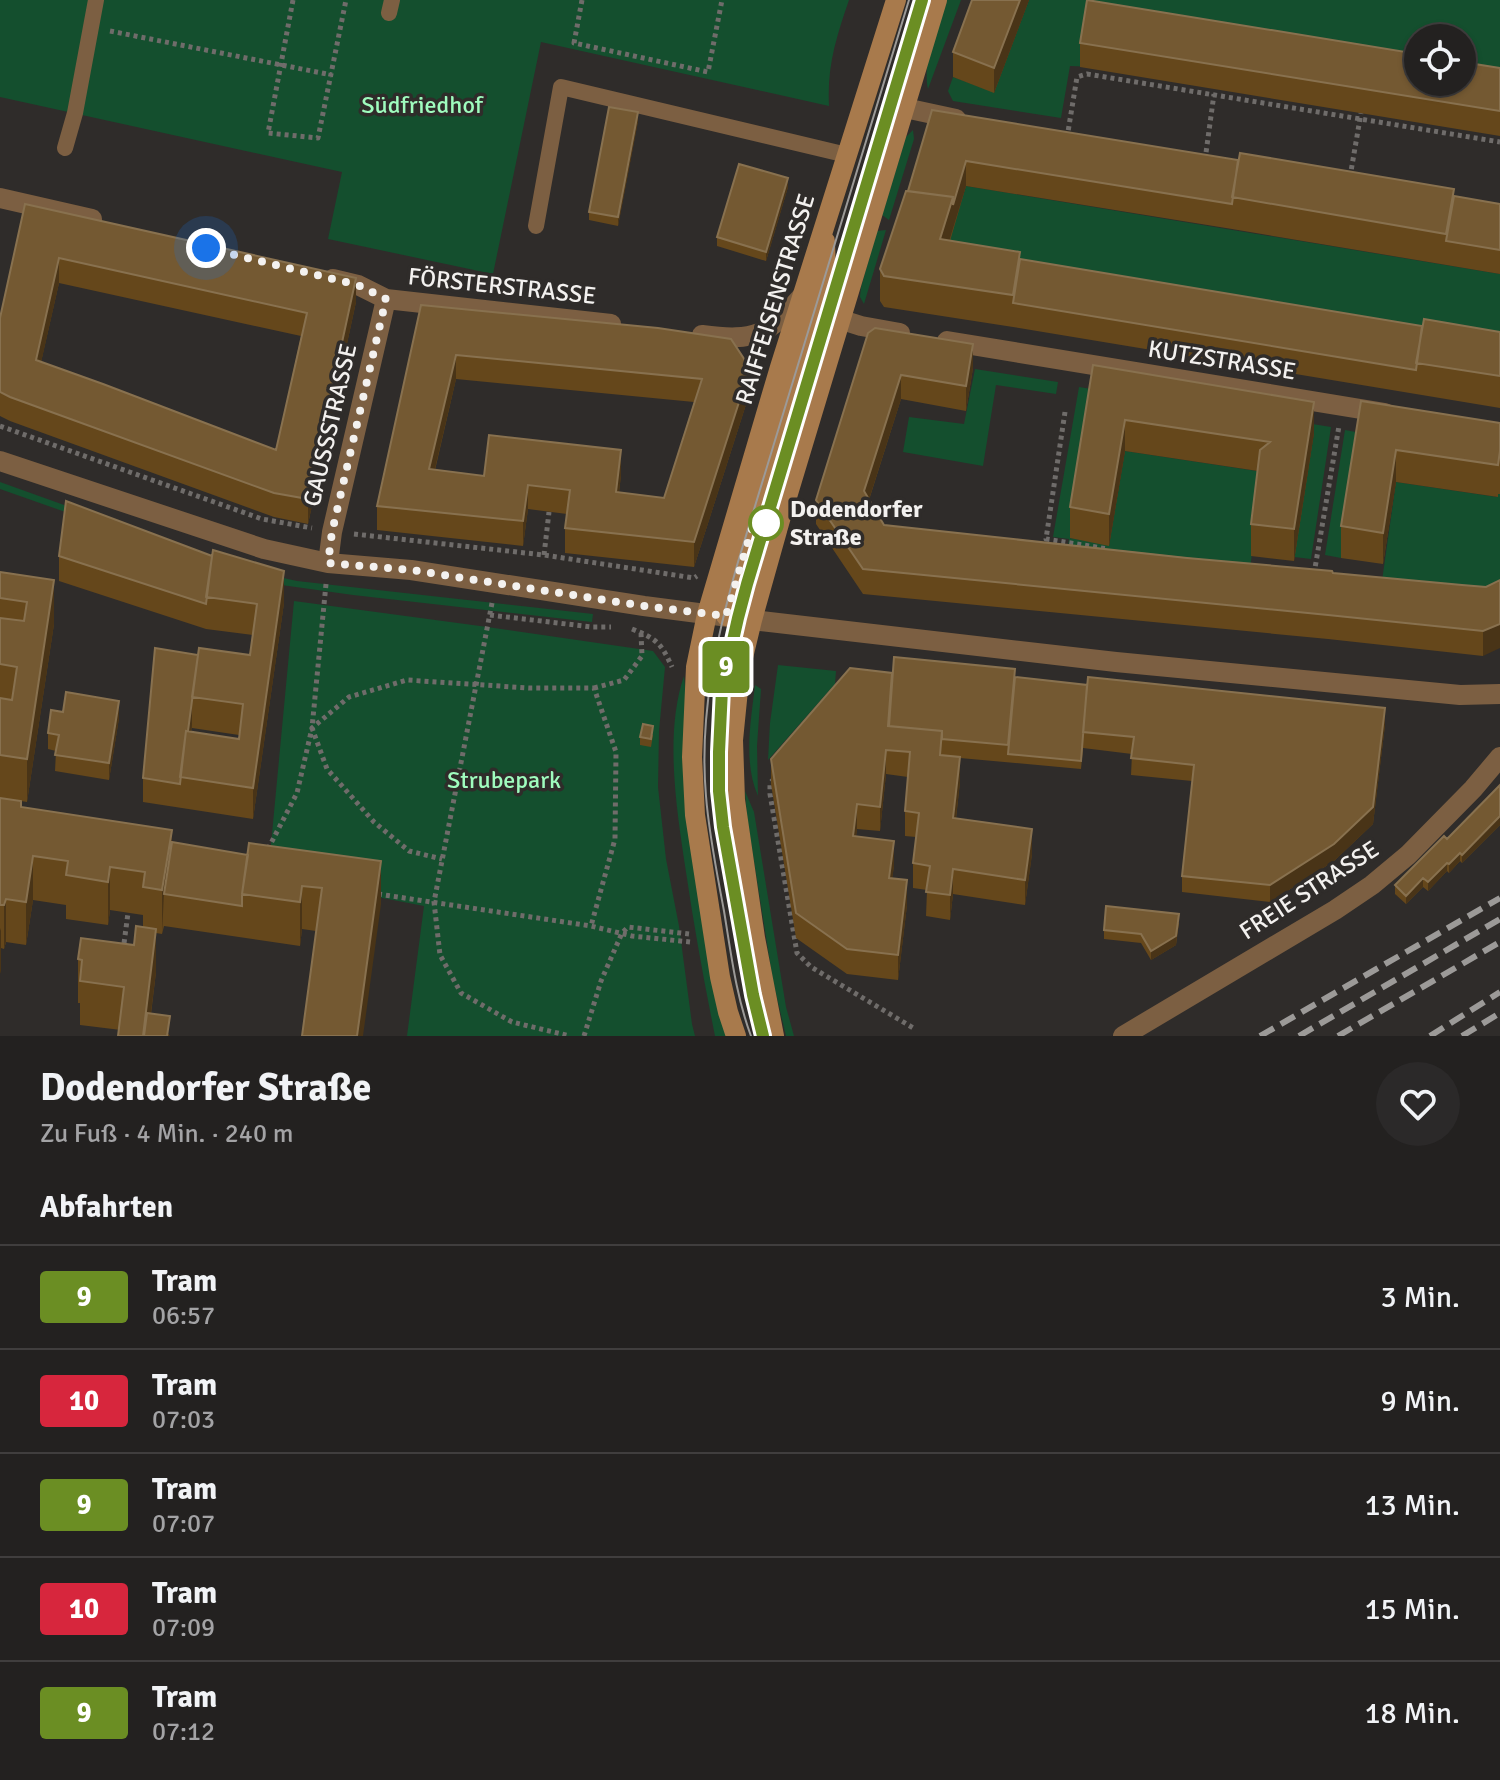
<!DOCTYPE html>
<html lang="de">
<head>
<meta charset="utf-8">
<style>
	:root { --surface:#232120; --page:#2b2929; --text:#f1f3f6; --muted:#a3a3a5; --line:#403e3e }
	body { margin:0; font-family:Signika,sans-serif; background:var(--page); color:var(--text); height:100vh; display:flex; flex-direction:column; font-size:30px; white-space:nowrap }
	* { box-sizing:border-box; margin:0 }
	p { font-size:26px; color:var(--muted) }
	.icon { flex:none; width:44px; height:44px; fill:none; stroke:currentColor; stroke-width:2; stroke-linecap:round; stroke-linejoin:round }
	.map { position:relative; height:1036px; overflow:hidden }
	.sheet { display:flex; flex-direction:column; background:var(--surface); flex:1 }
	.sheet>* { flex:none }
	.badge { padding:0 16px; border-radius:6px; font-size:28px; line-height:52px }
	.buttons { position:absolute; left:1404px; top:24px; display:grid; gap:16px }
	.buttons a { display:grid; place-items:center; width:72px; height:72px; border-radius:50%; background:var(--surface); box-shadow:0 2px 6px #0004,0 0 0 2px var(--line); font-size:40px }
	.you { position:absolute; width:40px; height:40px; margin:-20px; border:6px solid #fff; border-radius:50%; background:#1a73e8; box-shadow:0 0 0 12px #1a73e833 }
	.map>.badge { position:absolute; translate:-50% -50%; box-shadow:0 0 0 4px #fff }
	h2 { padding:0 40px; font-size:30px; line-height:72px }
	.round { display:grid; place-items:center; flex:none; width:84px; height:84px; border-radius:42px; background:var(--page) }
	.overview { display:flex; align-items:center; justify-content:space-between; height:136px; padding:0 40px }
	h1 { font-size:38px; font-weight:800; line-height:60px }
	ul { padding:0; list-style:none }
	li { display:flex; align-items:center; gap:24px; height:104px; padding:0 40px; border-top:2px solid var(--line) }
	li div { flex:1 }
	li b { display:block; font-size:30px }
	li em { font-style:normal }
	li .badge { min-width:88px; font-weight:700; text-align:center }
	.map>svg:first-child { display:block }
	.green { fill:#144f2e }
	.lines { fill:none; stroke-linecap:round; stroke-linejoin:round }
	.path { stroke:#6f6c6a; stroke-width:5; stroke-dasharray:4 4; stroke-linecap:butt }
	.service { stroke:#7c5f42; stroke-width:16 }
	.minor { stroke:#7c5f42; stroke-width:20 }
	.secondary { stroke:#a87a4c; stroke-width:20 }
	.tram { stroke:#9c9a98; stroke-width:2 }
	.rail { stroke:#9c9a98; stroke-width:6; stroke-dasharray:16 8; stroke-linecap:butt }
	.wall { fill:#65471b; fill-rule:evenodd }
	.shaded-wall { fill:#493417 }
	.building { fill:#745932; stroke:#88714f; stroke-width:2; fill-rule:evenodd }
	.line-casing { stroke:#fff; stroke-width:18 }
	.line { stroke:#6b8e23; stroke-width:12 }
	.walk { stroke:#f3f1ef; stroke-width:8; stroke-dasharray:0 14.4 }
	.stop-dot { fill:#fff; stroke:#6b8e23; stroke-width:4 }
	.labels { text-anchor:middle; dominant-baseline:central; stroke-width:7; stroke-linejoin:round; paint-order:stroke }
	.park-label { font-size:24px; fill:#9ffcbe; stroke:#2f2c2a }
	.street-label { font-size:24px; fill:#f3f1ef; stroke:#2f2c2a }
	.stop-label { font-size:24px; font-weight:bold; fill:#f3f1ef; stroke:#2f2c2a; text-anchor:start }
</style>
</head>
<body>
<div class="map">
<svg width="1500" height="1036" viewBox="0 0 1500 1036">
	<rect width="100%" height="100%" fill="#2f2c2a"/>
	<path class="green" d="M 0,0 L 849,0 C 836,38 827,66 829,106 L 541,42 L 493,274 L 328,239 L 342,172 L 0,97 Z
		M 946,0 L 961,0 L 928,89 C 922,62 938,27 946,0 Z
		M 1029,0 L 1500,0 L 1500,92 L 1462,82 L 1462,38 L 1418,38 L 1418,79 L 1070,66 L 1061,118 L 953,101 L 948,91 L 953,77 L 994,92 Z
		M 913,130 L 914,139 L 889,220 L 882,215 L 906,137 Z
		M 966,186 L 1500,274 L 1500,364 L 940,271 Z
		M 886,230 L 864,304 L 860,297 L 861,287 L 877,231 Z
		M 975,369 L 1058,382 L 1056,394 L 996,385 L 983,466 L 903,452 L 909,417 L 964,424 Z
		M 1079,387 L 1331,427 L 1311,559 L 1294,557 L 1314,433 L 1093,397 L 1070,538 L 1109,545 L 1125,451 L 1270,473 L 1260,482 L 1248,588 L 1065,568 L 1069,539 L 1053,537 Z
		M 1345,430 L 1361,433 L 1341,558 L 1325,555 Z
		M 0,482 L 195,552 L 261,573 L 297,581 L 593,614 L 592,622 L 353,595 L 267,583 L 0,489 Z
		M 1396,482 L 1497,497 L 1498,494 L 1500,494 L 1500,604 L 1379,602 Z
		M 294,601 L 480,626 L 653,651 L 665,667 L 659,731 L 658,787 L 666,859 L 679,926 L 692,1024 L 695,1036 L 407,1036 L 424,906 L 268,876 Z
		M 778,665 L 836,671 L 835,684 L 768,760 L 770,723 Z
		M 684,676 L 686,695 L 728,1036 L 715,1036 C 704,981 694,927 686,872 C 677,812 664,734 684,676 Z
		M 755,685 L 761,689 L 757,746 L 758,796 C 743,762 751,721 755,685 Z
		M 745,791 L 754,812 L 786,1007 L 794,1036 L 786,1036 L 773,981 L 747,817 Z"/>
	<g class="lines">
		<path class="path" d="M 293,0 L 268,133 L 318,138 L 346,0
			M 582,0 L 574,43 L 708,72 L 722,0
			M 110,31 L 332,75
			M 1067,138 L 1077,77 L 1087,74 L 1500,142
			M 1205,160 L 1214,94
			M 1350,177 L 1361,113
			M 1065,412 L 1046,539 L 1108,549
			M 0,426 L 262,519 L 312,528
			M 354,534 L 544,555 L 694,578 L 697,576
			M 544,555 L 549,512
			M 1314,574 L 1339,426
			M 326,584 L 312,728 L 327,769 L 374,822 L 409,851 L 442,859
			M 492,603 L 434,902 L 440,955 L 461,993 L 512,1022 L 570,1036
			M 490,615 L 592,627 L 611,627
			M 632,629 C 657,639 661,643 672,667
			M 594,688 L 624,680 L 642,656 L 641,633
			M 774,779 L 770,783 L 770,794 L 797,953 L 811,967 L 915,1029
			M 268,849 L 297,793 L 312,728 L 349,697 L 407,680 L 529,688 L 594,688 L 616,752 L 615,839 L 591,926
			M 378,894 L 591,926 L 632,936 L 690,942
			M 123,951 L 128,913
			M 584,1036 L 601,981 L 622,933 L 628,927 L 689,934"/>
		<path class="service" d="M 389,13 L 392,0
			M 65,148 L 75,113 L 96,0
			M 536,226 L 561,87 L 847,155"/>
		<path class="minor" d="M 905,108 L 956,119
			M 0,198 L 92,219
			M 333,279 L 358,285 L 386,299 L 611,324
			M 842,320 L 861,326 L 900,333
			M 702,335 C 756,342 768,335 803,295
			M 947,341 L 1385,413
			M 0,461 L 264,549 L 328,563 L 411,570 L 644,606 L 752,620 L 1116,662 L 1460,695 L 1500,694
			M 328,563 L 332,532 L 386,299
			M 1123,1036 L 1335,910 L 1372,885 L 1408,855 L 1473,789 L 1500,757"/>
		<path class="secondary" d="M 726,616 L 824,286 L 826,274 L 825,241
			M 736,1036 L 728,1012 L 720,977 L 695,815 L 692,757 L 696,667 L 707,614 L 780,367 L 896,0
			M 774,1036 L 755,938 L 735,800 L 733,740 L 740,670 L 752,620 L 780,520 L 937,0"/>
		<path class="tram" d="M 751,1036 C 736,996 731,953 724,911 C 717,873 709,835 706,796 C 699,716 716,639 738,562 L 909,0
			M 763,1036 L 753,995 L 723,827 L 719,791 L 719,752 L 722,689 L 738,618 L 747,584 L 922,0"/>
		<path class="rail" d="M 1260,1036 L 1500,898
			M 1299,1036 L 1500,919
			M 1338,1036 L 1500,942
			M 1430,1036 L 1500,992
			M 1462,1036 L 1500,1013"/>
	</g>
	<path class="wall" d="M 972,0 L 1029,0 L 994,93 L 953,77 L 953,52 Z
		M 1080,43 L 1500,68 L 1500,136 L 1080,67 Z
		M 932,110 L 1500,204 L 1500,274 L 1232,229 L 966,186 L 950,241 L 1020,259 L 1422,326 L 1500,332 L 1500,408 L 1013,327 L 884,307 L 880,301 L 880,269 L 908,191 Z
		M 638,121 L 618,226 L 589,220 L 589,212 Z
		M 788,187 L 766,261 L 717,246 L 717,237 Z
		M 25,204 L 356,302 L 308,524 L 274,517 L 10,421 L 0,416 L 0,318 ZM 59,283 L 301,336 L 276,450 L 41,362 Z
		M 421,305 L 658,328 L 750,392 L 694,567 L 565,553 L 565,528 L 567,514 L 528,509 L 523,546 L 377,530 L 377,506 ZM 456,379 L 694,402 L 664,498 L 619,493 L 621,475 L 484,476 L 435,470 Z
		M 868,333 L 973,368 L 966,411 L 901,399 L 869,500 L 884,525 L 1333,573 L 1486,587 L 1483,656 L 1328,639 L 863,594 L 816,524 L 816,500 Z
		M 1093,365 L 1314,433 L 1294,561 L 1251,556 L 1251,524 L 1258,471 L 1125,451 L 1109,546 L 1070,538 L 1070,507 Z
		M 1361,401 L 1500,423 L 1500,494 L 1498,494 L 1498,497 L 1396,482 L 1383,564 L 1341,558 L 1341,526 Z
		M 59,556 L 284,603 L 253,819 L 143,802 L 143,778 L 198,655 L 250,655 L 253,635 L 206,629 L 59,581 ZM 192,725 L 192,728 L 239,735 L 239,739 L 191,732 Z
		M 0,572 L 54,624 L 27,802 L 21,801 L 21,807 L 172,842 L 381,904 L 316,931 L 302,929 L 300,946 L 164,926 L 162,934 L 156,933 L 156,972 L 151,1014 L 170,1036 L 80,1025 L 80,1003 L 78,1003 L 78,959 L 134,945 L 143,927 L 143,915 L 110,910 L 108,925 L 66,919 L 66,905 L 33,900 L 26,945 L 6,942 L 4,949 L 1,948 L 0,974 Z
		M 892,673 L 1015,677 L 1385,725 L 1373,824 L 1334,861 L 1270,902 L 1182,892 L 1182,876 L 1192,781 L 1131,775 L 1132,754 L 1083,748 L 1081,769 L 960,758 L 960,782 L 956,819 L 1032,854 L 1025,905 L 953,894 L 950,920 L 926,916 L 927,890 L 913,888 L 913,863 L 916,837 L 905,836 L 905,811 L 908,777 L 886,774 L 880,831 L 857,829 L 856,836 L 894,866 L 892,878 L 907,905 L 898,980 L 847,974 L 796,938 L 771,784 L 771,759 Z
		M 63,712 L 119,718 L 109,780 L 55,771 L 56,751 L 48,749 L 48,733 Z
		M 653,735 L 651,747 L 640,745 L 640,737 Z
		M 1500,785 L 1500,825 L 1462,863 L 1460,861 L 1449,873 L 1447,871 L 1428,891 L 1423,887 L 1406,904 L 1395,894 L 1395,885 L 1447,839 Z
		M 1179,923 L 1176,945 L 1151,960 L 1141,943 L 1104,939 L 1104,930 Z"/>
	<path class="shaded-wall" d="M 1020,0 L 1029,0 L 994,93 L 994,68 Z
		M 638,112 L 638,121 L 618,226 L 618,217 Z
		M 966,161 L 966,186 L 940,271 L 940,239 Z
		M 788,178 L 788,187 L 766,261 L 766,252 Z
		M 59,258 L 59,283 L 36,385 L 36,360 Z
		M 356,278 L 356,302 L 308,524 L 308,499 Z
		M 973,344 L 973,368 L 966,411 L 966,386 Z
		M 456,355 L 456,379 L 429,494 L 429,469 Z
		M 750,368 L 750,392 L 694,567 L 694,542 Z
		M 901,375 L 901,399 L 864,515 L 864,491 Z
		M 1314,402 L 1314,433 L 1294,561 L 1294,529 Z
		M 1125,420 L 1125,451 L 1109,546 L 1109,514 Z
		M 621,450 L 621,475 L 616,517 L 616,492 Z
		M 1396,450 L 1396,482 L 1383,564 L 1383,533 Z
		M 528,485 L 528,509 L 523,546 L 523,521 Z
		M 284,571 L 284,603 L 253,819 L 253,788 Z
		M 54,580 L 54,624 L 27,802 L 27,759 Z
		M 1500,624 L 1500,648 L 1483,656 L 1483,631 Z
		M 192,700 L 192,725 L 184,778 L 181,778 Z
		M 119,701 L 119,718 L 109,780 L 109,763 Z
		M 1385,708 L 1385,725 L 1373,824 L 1334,861 L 1270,902 L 1270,885 Z
		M 886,750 L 886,774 L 880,831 L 880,807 Z
		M 960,757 L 960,782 L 953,843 L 953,818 Z
		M 857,804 L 857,829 L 853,861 L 853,836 Z
		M 1500,816 L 1500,825 L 1462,863 L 1462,855 Z
		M 1032,829 L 1032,854 L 1025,905 L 1025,880 Z
		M 172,830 L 172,874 L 164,894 L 162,934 L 162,890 Z
		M 894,841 L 894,866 L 889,902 L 889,878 Z
		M 1460,853 L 1460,861 L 1449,873 L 1449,864 Z
		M 33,856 L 33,900 L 26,945 L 26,902 Z
		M 381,861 L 381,904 L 363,1036 L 357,1036 Z
		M 1447,863 L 1447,871 L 1428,891 L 1428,882 Z
		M 110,867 L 110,910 L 108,925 L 108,882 Z
		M 953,869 L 953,894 L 950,920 L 950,895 Z
		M 1423,878 L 1423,887 L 1406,904 L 1406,896 Z
		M 907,880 L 907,905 L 898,980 L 898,955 Z
		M 302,886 L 302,929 L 300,946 L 300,902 Z
		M 6,899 L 6,942 L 4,949 L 4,905 Z
		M 1179,914 L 1176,945 L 1151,960 L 1151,951 Z
		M 1,928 L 1,971 L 0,974 L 0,931 Z
		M 156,929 L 156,972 L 148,1036 L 143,1036 Z"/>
	<path class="building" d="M 972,0 L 1020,0 L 994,68 L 953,52 Z
		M 1087,0 L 1418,54 L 1418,82 L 1462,82 L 1462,62 L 1500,68 L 1500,111 L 1080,43 Z
		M 609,107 L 638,112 L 618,217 L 589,212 Z
		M 932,110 L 1238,160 L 1232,204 L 966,161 L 953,205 L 953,197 L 908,191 Z
		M 1240,153 L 1454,189 L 1446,234 L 1232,197 Z
		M 739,164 L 788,178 L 766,252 L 717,237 Z
		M 906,191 L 953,197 L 940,239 L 1020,252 L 1013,295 L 884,276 L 880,269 Z
		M 1454,196 L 1500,204 L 1500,250 L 1446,241 Z
		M 25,204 L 356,278 L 308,499 L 274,493 L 10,397 L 0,392 L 0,318 ZM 59,258 L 307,313 L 276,450 L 103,384 L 36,360 Z
		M 1020,259 L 1422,326 L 1416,370 L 1013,303 Z
		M 421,305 L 658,328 L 731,339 L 750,368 L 694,542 L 565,528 L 570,490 L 528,485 L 523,521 L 377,506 ZM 456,355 L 702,379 L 664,498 L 616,492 L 621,450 L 489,435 L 484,476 L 429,469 Z
		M 1424,319 L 1500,332 L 1500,376 L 1416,363 Z
		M 875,328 L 973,344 L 966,386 L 901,375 L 864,491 L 884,525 L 1187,558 L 1332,571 L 1333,573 L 1462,585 L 1486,587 L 1500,580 L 1500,624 L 1483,631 L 1328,615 L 863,569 L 816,500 L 868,333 Z
		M 1093,365 L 1314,402 L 1294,529 L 1251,524 L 1260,450 L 1270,442 L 1125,420 L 1109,514 L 1070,507 Z
		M 1361,401 L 1500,423 L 1500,451 L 1498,465 L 1396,450 L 1383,533 L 1341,526 Z
		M 66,501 L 212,556 L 206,604 L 59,556 Z
		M 213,550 L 284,571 L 253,788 L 180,777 L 186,731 L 239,739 L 243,704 L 192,697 L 199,648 L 250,655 L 257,604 L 206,597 Z
		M 0,572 L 54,580 L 27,759 L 0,755 L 0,698 L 12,700 L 17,667 L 0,664 L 0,618 L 24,621 L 27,602 L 0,598 Z
		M 155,648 L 198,655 L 188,731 L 186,731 L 180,784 L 143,778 Z
		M 894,657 L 1015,669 L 1008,745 L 942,739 L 942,731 L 889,726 Z
		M 850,668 L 892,673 L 888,726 L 942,731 L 940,755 L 960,757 L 953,818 L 1032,829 L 1025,880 L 953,869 L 950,895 L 926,892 L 930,866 L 913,863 L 919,813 L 905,811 L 910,752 L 886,750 L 880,807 L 857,804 L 853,836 L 894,841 L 889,878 L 907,880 L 898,955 L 847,949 L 796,913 L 771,759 Z
		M 1015,677 L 1087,685 L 1081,761 L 1008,754 Z
		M 1088,677 L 1385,708 L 1373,807 L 1334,844 L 1270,885 L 1182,876 L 1194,765 L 1131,758 L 1134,737 L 1083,732 Z
		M 66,692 L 119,701 L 109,763 L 55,755 L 59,735 L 48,733 L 51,710 L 63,712 Z
		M 643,724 L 653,726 L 651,739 L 640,737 Z
		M 1500,785 L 1500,816 L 1462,855 L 1460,853 L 1449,864 L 1447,863 L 1428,882 L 1423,878 L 1406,896 L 1395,885 L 1444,836 L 1447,839 Z
		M 0,798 L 21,801 L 21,807 L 172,830 L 162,890 L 143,887 L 145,872 L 110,867 L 108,882 L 66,875 L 68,861 L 33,856 L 26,902 L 6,899 L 4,905 L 0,905 Z
		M 172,842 L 248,855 L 242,894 L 242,906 L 164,894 Z
		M 249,843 L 381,861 L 357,1036 L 302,1036 L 322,888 L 302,886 L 300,902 L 242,894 Z
		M 1106,906 L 1179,914 L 1176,936 L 1151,951 L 1141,934 L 1104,930 Z
		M 136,926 L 156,929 L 143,1036 L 118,1036 L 124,987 L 80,981 L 82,960 L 78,959 L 81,938 L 134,945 Z
		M 147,1013 L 170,1016 L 167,1036 L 144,1036 Z"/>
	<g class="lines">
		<g class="line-casing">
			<path id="line" d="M 763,1036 L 753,995 L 723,827 L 719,791 L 719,752 L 722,689 L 738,618 L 747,584 L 922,0"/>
		</g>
		<use href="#line" class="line"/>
		<path class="walk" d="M 206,248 L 358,285 L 386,299 L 332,532 L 328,563 L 411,570 L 644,606 L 726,616 L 756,515 L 766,523"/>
	</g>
	<circle class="stop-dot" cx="766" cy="523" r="16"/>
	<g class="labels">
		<g class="park-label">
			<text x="422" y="105">Südfriedhof</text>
			<text x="504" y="780">Strubepark</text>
		</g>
		<g class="street-label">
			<text transform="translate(502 286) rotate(6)">FÖRSTERSTRASSE</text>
			<text transform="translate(775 299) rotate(-73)">RAIFFEISENSTRASSE</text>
			<text transform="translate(1222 360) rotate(9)">KUTZSTRASSE</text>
			<text transform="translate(330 425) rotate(-77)">GAUSSSTRASSE</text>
			<text transform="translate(1309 890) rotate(-33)">FREIE STRASSE</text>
		</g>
		<g class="stop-label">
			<text x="790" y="509">Dodendorfer<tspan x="790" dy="28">Straße</tspan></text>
		</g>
	</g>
</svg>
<div class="buttons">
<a><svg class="icon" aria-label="locate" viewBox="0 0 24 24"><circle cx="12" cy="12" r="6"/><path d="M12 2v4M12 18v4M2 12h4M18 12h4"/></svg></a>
</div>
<div class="you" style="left:206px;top:248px"></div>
<b class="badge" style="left:726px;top:667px;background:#6b8e23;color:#fff">9</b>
</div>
<section class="sheet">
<div class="overview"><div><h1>Dodendorfer Straße</h1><p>Zu Fuß · 4 Min. · 240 m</p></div><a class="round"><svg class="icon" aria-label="heart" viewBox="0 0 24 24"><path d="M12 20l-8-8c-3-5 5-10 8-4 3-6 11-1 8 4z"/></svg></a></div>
<h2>Abfahrten</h2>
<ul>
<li><span class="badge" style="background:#6b8e23;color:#fff">9</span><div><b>Tram</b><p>06:57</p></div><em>3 Min.</em></li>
<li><span class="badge" style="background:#d7263d;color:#fff">10</span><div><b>Tram</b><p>07:03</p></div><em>9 Min.</em></li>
<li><span class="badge" style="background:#6b8e23;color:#fff">9</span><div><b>Tram</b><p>07:07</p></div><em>13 Min.</em></li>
<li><span class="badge" style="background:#d7263d;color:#fff">10</span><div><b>Tram</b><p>07:09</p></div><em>15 Min.</em></li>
<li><span class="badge" style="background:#6b8e23;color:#fff">9</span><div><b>Tram</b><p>07:12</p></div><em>18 Min.</em></li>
</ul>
</section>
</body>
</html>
